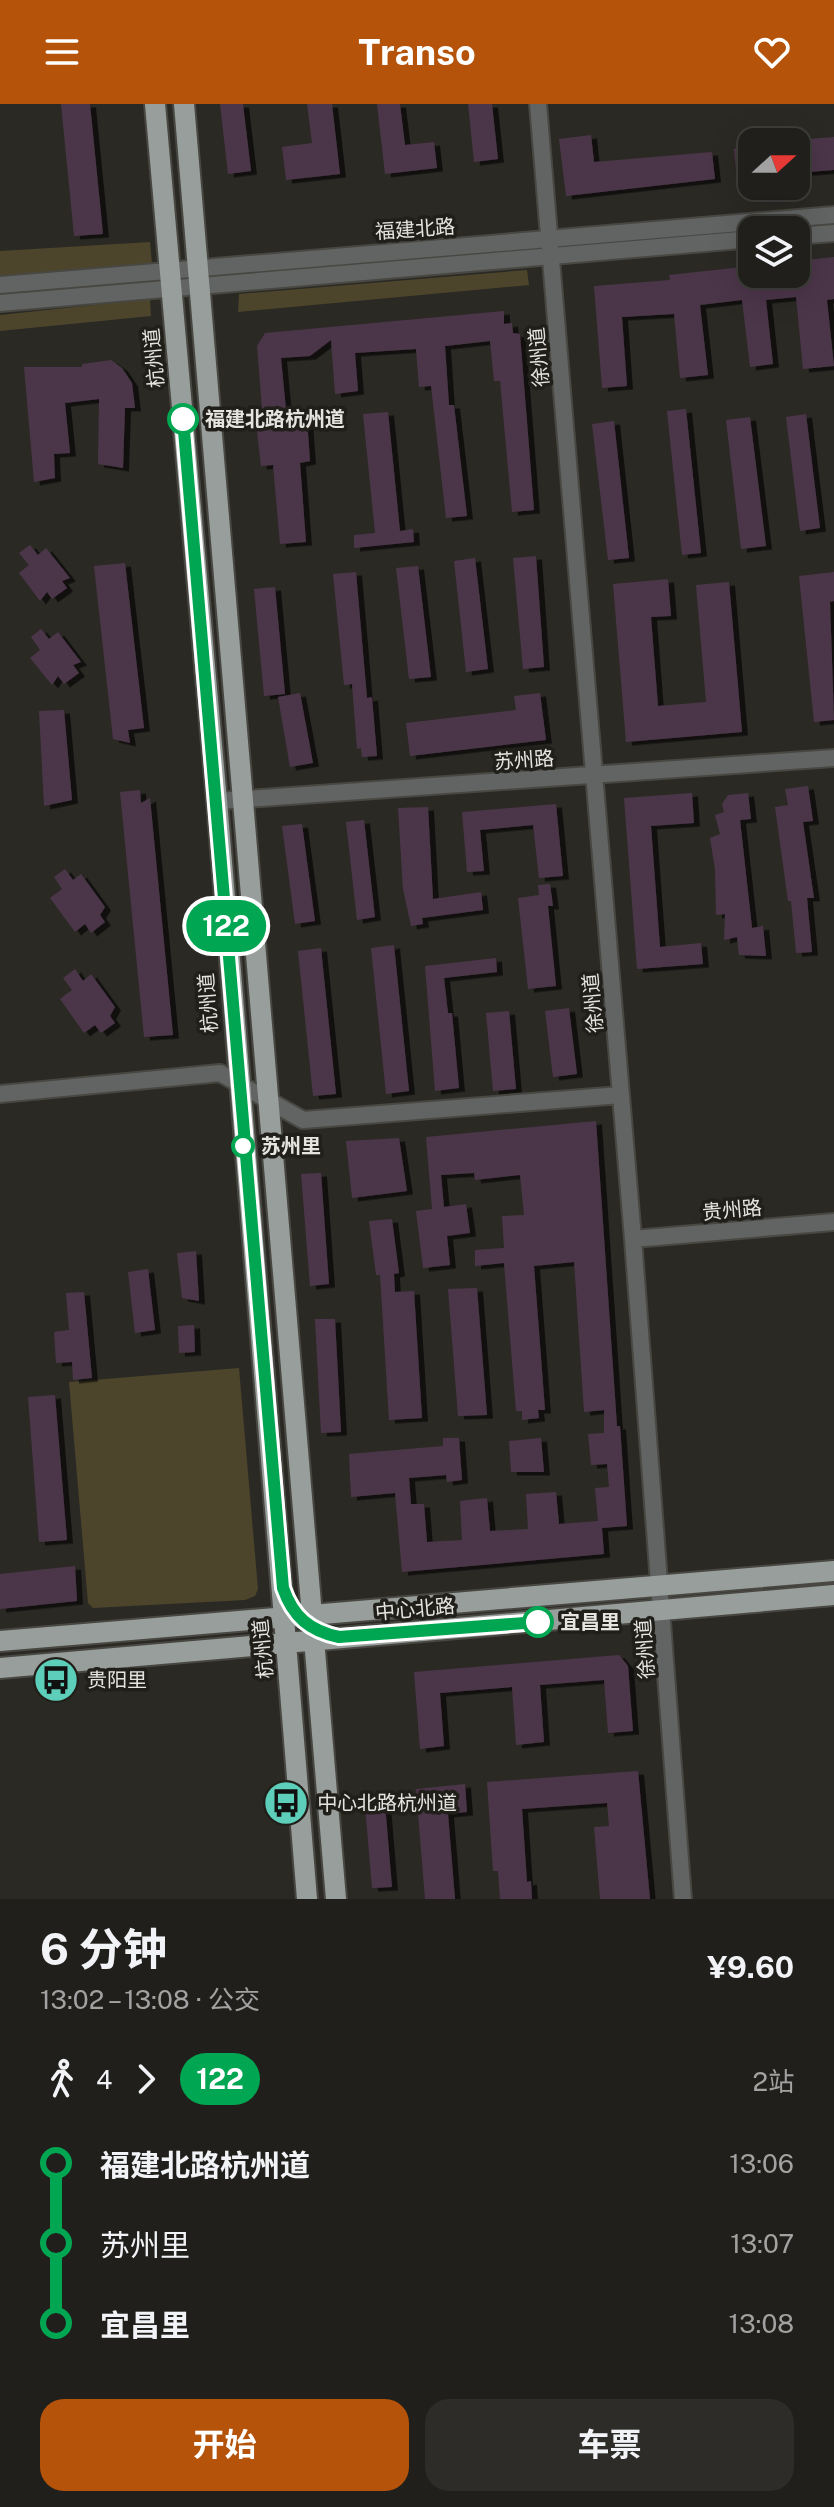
<!DOCTYPE html>
<html lang="zh">
<head>
<meta charset="utf-8">
<style>
	:root { --surface:#201f1b; --page:#2d2c28; --text:#f1f3f6; --muted:#a2a2a3; --line:#3d3d3a; --accent:#b45309 }
	body { margin:0; font-family:"Public Sans","Noto Sans SC",sans-serif; background:var(--page); color:var(--text); height:100vh; display:flex; flex-direction:column; font-size:30px; white-space:nowrap }
	* { box-sizing:border-box; margin:0 }
	p { font-size:26px; color:var(--muted) }
	.icon { flex:none; width:44px; height:44px; fill:none; stroke:currentColor; stroke-width:2; stroke-linecap:round; stroke-linejoin:round }
	.map { position:relative; height:1795px; overflow:hidden }
	.side { display:flex; flex-direction:column; background:var(--surface); flex:1 }
	.side>* { flex:none }
	.badge { padding:0 16px; border-radius:26px; font-size:28px; line-height:52px }
	.needle { width:52px; rotate:69deg }
	.tools { position:absolute; left:738px; top:24px; display:grid; gap:16px }
	.tools a { display:grid; place-items:center; width:72px; height:72px; border-radius:16px; background:var(--surface); box-shadow:0 8px 32px #0002,0 0 0 2px var(--line); font-size:40px }
	.map>.badge { position:absolute; translate:-50% -50%; box-shadow:0 0 0 4px #fff }
	.legs { display:flex; align-items:center; gap:12px; height:88px; padding:0 40px; font-size:26px }
	.legs p { margin-inline-start:auto }
	.overview { display:flex; align-items:center; justify-content:space-between; height:136px; padding:0 40px }
	h1 { font-size:44px; font-weight:700; line-height:60px }
	.button { display:flex; gap:16px; margin-top:auto; padding:16px 40px }
	.button a { flex:1; height:92px; border-radius:24px; background:var(--accent); color:#fff; font-size:32px; font-weight:700; line-height:92px; text-align:center }
	.button a+a { background:var(--page); color:var(--text) }
	ul { padding:0 40px; list-style:none }
	li { display:flex; align-items:center; gap:28px; height:80px; font-size:30px }
	li i { display:grid; place-items:center; width:12px; height:100%; margin:0 10px; background:currentColor }
	li i::after { content:''; width:20px; height:20px; margin:-10px; border:6px solid; border-radius:50%; background:var(--surface) }
	li p { margin-inline-start:auto }
	li:first-child i { background:linear-gradient(#0000 50%,currentColor 0) }
	li:last-child i { background:linear-gradient(currentColor 50%,#0000 0) }
	header { display:flex; justify-content:space-between; align-items:center; height:104px; padding:0 40px; background:var(--accent); color:#fff; font-size:36px; font-weight:700 }
	.map>svg:first-child { display:block }
	.green { fill:#4d452b }
	.building { fill:#4b3649; filter:url(#shadow) }
	.lines { fill:none; stroke-linecap:round; stroke-linejoin:round }
	.minor-casing { stroke:#484742; stroke-width:20 }
	.major-casing { stroke:#484742; stroke-width:24 }
	.minor { stroke:#616463; stroke-width:16 }
	.major { stroke:#989e9c; stroke-width:20 }
	.line-1-casing { stroke:#fff; stroke-width:18 }
	.line-1 { stroke:#00a651; stroke-width:12 }
	.stop-1-dot { fill:#fff; stroke:#00a651; stroke-width:4 }
	.labels { text-anchor:middle; dominant-baseline:central; stroke-width:7; stroke-linejoin:round; paint-order:stroke }
	.street-label { font-size:20px; fill:#e5e4e0; stroke:#211f1a }
	.stop-label { font-size:20px; font-weight:bold; fill:#e5e4e0; stroke:#211f1a; text-anchor:start }
	.poi-label { font-size:20px; fill:#e5e4e0; stroke:#211f1a; text-anchor:start }
</style>
</head>
<body>
<header><svg class="icon" aria-label="menu" viewBox="0 0 24 24"><path d="M4 6h16M4 12h16M4 18h16"/></svg>Transo<svg class="icon" aria-label="heart" viewBox="0 0 24 24"><path d="M12 20l-8-8c-3-5 5-10 8-4 3-6 11-1 8 4z"/></svg></header>
<div class="map">
<svg width="834" height="1795" viewBox="0 0 834 1795">
	<defs>
		<filter id="shadow"><feDropShadow dx="6" dy="3.5" stdDeviation="0" flood-color="#0009"/></filter>
	</defs>
	<rect width="100%" height="100%" fill="#2a2924"/>
	<path class="green" d="M 150,138 L 152,160 L 0,173 L 0,147 Z
		M 527,166 L 529,181 L 238,208 L 239,190 Z
		M 150,195 L 151,212 L 0,227 L 0,211 Z
		M 239,1264 L 258,1485 L 255,1492 L 245,1496 L 93,1504 L 88,1499 L 69,1278 Z"/>
	<path class="building" d="M 61,0 L 90,0 L 103,130 L 74,132 Z
		M 220,0 L 243,0 L 251,67 L 228,70 Z
		M 307,0 L 332,0 L 340,70 L 286,76 L 282,43 L 312,39 Z
		M 377,0 L 400,0 L 405,41 L 434,38 L 437,64 L 385,70 Z
		M 468,0 L 492,0 L 498,55 L 474,58 Z
		M 591,31 L 594,58 L 712,48 L 715,75 L 566,92 L 559,35 Z
		M 834,33 L 834,66 L 796,69 L 796,36 Z
		M 752,41 L 752,74 L 737,75 L 734,45 Z
		M 834,153 L 834,195 L 827,196 L 834,262 L 803,265 L 796,193 L 766,196 L 773,260 L 750,263 L 742,196 L 700,201 L 708,271 L 680,274 L 674,210 L 622,213 L 627,282 L 602,284 L 594,182 L 670,176 L 669,171 L 752,162 L 752,170 L 796,170 L 796,157 Z
		M 504,207 L 504,220 L 512,219 L 513,229 L 520,230 L 534,406 L 512,408 L 500,277 L 494,277 L 490,237 L 445,242 L 449,301 L 454,301 L 467,412 L 446,414 L 431,282 L 419,283 L 416,245 L 355,249 L 358,287 L 335,290 L 331,236 L 310,252 L 281,254 L 287,316 L 307,315 L 310,357 L 300,359 L 306,438 L 280,440 L 273,361 L 261,362 L 256,318 L 263,317 L 257,242 L 265,229 Z
		M 111,256 L 122,264 L 132,279 L 135,304 L 125,304 L 123,364 L 98,360 L 99,295 L 65,299 L 70,349 L 54,350 L 55,374 L 34,378 L 24,263 L 82,263 L 82,260 Z
		M 686,305 L 701,449 L 682,451 L 667,307 Z
		M 388,308 L 400,427 L 413,425 L 414,438 L 354,444 L 354,431 L 375,429 L 363,310 Z
		M 806,310 L 820,424 L 800,427 L 786,313 Z
		M 750,313 L 766,442 L 741,445 L 726,316 Z
		M 614,317 L 629,454 L 608,456 L 592,320 Z
		M 30,441 L 38,451 L 46,444 L 70,474 L 62,477 L 67,484 L 52,495 L 47,488 L 40,497 L 19,469 L 29,461 L 19,449 Z
		M 536,452 L 544,563 L 523,565 L 513,454 Z
		M 475,454 L 488,565 L 466,568 L 454,457 Z
		M 125,459 L 144,624 L 128,626 L 130,639 L 113,635 L 94,462 Z
		M 418,462 L 431,573 L 409,575 L 396,464 Z
		M 356,468 L 367,594 L 372,593 L 377,652 L 362,653 L 361,644 L 357,645 L 352,580 L 344,581 L 333,470 Z
		M 834,468 L 834,497 L 830,498 L 834,616 L 814,618 L 799,472 Z
		M 668,475 L 671,512 L 651,513 L 658,602 L 706,598 L 696,481 L 729,478 L 742,628 L 626,638 L 613,480 Z
		M 275,483 L 285,590 L 264,592 L 254,485 Z
		M 41,525 L 49,535 L 58,528 L 81,558 L 73,561 L 79,569 L 64,580 L 58,572 L 52,581 L 30,554 L 40,546 L 31,533 Z
		M 300,589 L 313,659 L 290,663 L 278,593 Z
		M 540,589 L 546,636 L 410,652 L 406,619 L 516,606 L 514,592 Z
		M 64,606 L 72,696 L 44,702 L 39,607 Z
		M 808,682 L 813,717 L 803,718 L 814,794 L 807,794 L 812,848 L 796,849 L 791,797 L 788,797 L 775,703 L 788,701 L 785,685 Z
		M 140,686 L 141,699 L 150,694 L 173,931 L 144,933 L 120,688 Z
		M 692,689 L 694,719 L 651,722 L 660,843 L 701,839 L 703,860 L 637,865 L 624,694 Z
		M 748,689 L 751,715 L 740,716 L 752,824 L 763,822 L 766,852 L 739,851 L 737,833 L 724,836 L 725,810 L 716,811 L 715,765 L 710,734 L 720,730 L 715,711 L 724,708 L 722,700 L 728,691 Z
		M 556,700 L 563,772 L 539,774 L 533,721 L 480,726 L 484,767 L 467,768 L 462,708 Z
		M 428,703 L 433,795 L 481,788 L 483,806 L 422,814 L 423,820 L 411,822 L 403,785 L 398,704 Z
		M 364,716 L 375,813 L 357,816 L 346,718 Z
		M 302,720 L 315,817 L 295,820 L 282,722 Z
		M 65,765 L 73,776 L 81,770 L 105,803 L 100,811 L 105,818 L 91,829 L 85,820 L 75,828 L 50,794 L 62,785 L 54,773 Z
		M 550,780 L 553,802 L 548,802 L 556,882 L 528,885 L 518,794 L 539,791 L 538,781 Z
		M 394,841 L 409,987 L 386,990 L 371,844 Z
		M 321,844 L 336,990 L 313,992 L 298,847 Z
		M 496,854 L 497,868 L 444,874 L 448,909 L 452,909 L 459,984 L 435,987 L 425,862 Z
		M 75,865 L 83,877 L 91,870 L 115,903 L 110,912 L 115,919 L 101,929 L 95,921 L 84,929 L 60,895 L 72,886 L 63,874 Z
		M 569,904 L 577,970 L 553,973 L 545,907 Z
		M 509,907 L 516,985 L 493,987 L 486,909 Z
		M 596,1017 L 617,1322 L 620,1322 L 627,1422 L 602,1424 L 604,1450 L 402,1468 L 395,1389 L 351,1393 L 349,1350 L 443,1342 L 443,1334 L 459,1334 L 462,1376 L 447,1378 L 446,1371 L 409,1374 L 411,1400 L 424,1400 L 427,1438 L 462,1436 L 460,1397 L 487,1394 L 490,1427 L 528,1425 L 526,1390 L 556,1388 L 559,1420 L 598,1417 L 595,1384 L 609,1383 L 607,1360 L 591,1361 L 588,1330 L 604,1329 L 604,1306 L 584,1308 L 574,1158 L 534,1162 L 545,1306 L 538,1306 L 539,1314 L 522,1316 L 522,1307 L 516,1307 L 504,1159 L 475,1162 L 475,1146 L 504,1144 L 502,1112 L 524,1111 L 520,1071 L 475,1076 L 474,1069 L 441,1071 L 444,1103 L 466,1100 L 470,1129 L 447,1132 L 450,1161 L 423,1164 L 416,1107 L 432,1105 L 426,1033 Z
		M 399,1034 L 407,1087 L 352,1094 L 346,1037 Z
		M 321,1069 L 329,1180 L 310,1182 L 301,1070 Z
		M 392,1115 L 399,1169 L 394,1170 L 395,1188 L 414,1187 L 422,1314 L 389,1316 L 380,1171 L 376,1171 L 369,1117 Z
		M 196,1147 L 199,1197 L 182,1194 L 177,1149 Z
		M 148,1165 L 155,1226 L 135,1229 L 128,1168 Z
		M 477,1184 L 487,1311 L 458,1312 L 448,1185 Z
		M 84,1188 L 92,1274 L 73,1276 L 72,1258 L 56,1259 L 54,1228 L 69,1226 L 66,1189 Z
		M 315,1215 L 335,1215 L 341,1328 L 321,1329 Z
		M 194,1221 L 195,1248 L 179,1249 L 178,1222 Z
		M 55,1291 L 67,1436 L 39,1438 L 28,1293 Z
		M 541,1334 L 544,1368 L 511,1368 L 509,1337 Z
		M 75,1462 L 77,1497 L 0,1505 L 0,1470 Z
		M 619,1551 L 628,1562 L 633,1627 L 608,1629 L 604,1576 L 540,1581 L 544,1638 L 516,1641 L 512,1583 L 440,1589 L 444,1642 L 420,1645 L 414,1568 Z
		M 638,1667 L 650,1795 L 600,1795 L 594,1723 L 609,1722 L 607,1699 L 522,1705 L 527,1778 L 531,1777 L 532,1795 L 500,1795 L 498,1767 L 493,1767 L 487,1678 Z
		M 465,1680 L 467,1708 L 448,1710 L 455,1795 L 425,1795 L 416,1685 Z
		M 384,1688 L 392,1783 L 372,1784 L 364,1690 Z"/>
	<g class="lines">
		<g class="minor-casing">
			<path id="minor" d="M 538,0 L 633,1135 L 683,1795
				M 796,132 L 834,129
				M 0,181 L 834,111
				M 0,199 L 752,135
				M 217,697 L 834,654
				M 0,990 L 220,969 L 303,1016 L 621,991
				M 633,1135 L 834,1118"/>
		</g>
		<g class="major-casing">
			<path id="major" d="M 155,0 L 217,697 L 307,1795
				M 184,0 L 336,1795
				M 0,1537 L 834,1467
				M 0,1564 L 834,1491"/>
		</g>
		<use href="#minor" class="minor"/>
		<use href="#major" class="major"/>
	</g>
	<g class="lines">
		<g class="line-1-casing">
			<path id="line-1" d="M 183,315 L 283,1484 C 293,1513 310,1527 339,1533 L 538,1518"/>
		</g>
		<use href="#line-1" class="line-1"/>
	</g>
	<defs>
		<g id="bus-disc" transform="scale(2.3)"><circle r="9.5" fill="#5dceb9" stroke="#211f1a"/><path d="M-5-6H5V4H4V6H2V4H-2V6H-4V4H-5ZM-3.5-4V0h7V-4ZM-3.5 1.2v1.5H-2V1.2ZM2 1.2v1.5H3.5V1.2Z" fill="#111"/></g>
	</defs>
	<g fill-rule="evenodd">
		<use href="#bus-disc" x="56" y="1576"/>
		<use href="#bus-disc" x="286" y="1699"/>
	</g>
	<g class="stop-1-dot">
		<circle cx="183" cy="315" r="14"/>
		<circle cx="243" cy="1042" r="10"/>
		<circle cx="538" cy="1518" r="14"/>
	</g>
	<g class="labels">
		<g class="street-label">
			<text transform="translate(415 125) rotate(-4)">福建北路</text>
			<text transform="translate(539 253) rotate(-95)">徐州道</text>
			<text transform="translate(154 254) rotate(-95)">杭州道</text>
			<text transform="translate(524 656) rotate(-4)">苏州路</text>
			<text transform="translate(208 899) rotate(-94)">杭州道</text>
			<text transform="translate(593 899) rotate(-95)">徐州道</text>
			<text transform="translate(732 1106) rotate(-5)">贵州路</text>
			<text transform="translate(415 1505) rotate(-5)">中心北路</text>
			<text transform="translate(263 1545) rotate(-95)">杭州道</text>
			<text transform="translate(645 1545) rotate(-94)">徐州道</text>
		</g>
		<g class="stop-label">
			<text x="205" y="315">福建北路杭州道</text>
			<text x="261" y="1042">苏州里</text>
			<text x="560" y="1518">宜昌里</text>
		</g>
		<g class="poi-label">
			<text x="87" y="1576">贵阳里</text>
			<text x="317" y="1699">中心北路杭州道</text>
		</g>
	</g>
</svg>
<div class="tools">
<a><svg class="needle" viewBox="-14 -14 28 28"><path d="M0-13l5 13h-10z" fill="#e53935"/><path d="M0 13l5-13h-10z" fill="#a2a2a3"/></svg></a>
<a><svg class="icon" aria-label="layers" viewBox="0 0 24 24"><path d="M12 4l9 5-9 5-9-5zM3 14l9 5 9-5"/></svg></a>
</div>
<b class="badge" style="left:226px;top:822px;background:#00a651;color:#fff">122</b>
</div>
<section class="side">
<div class="overview"><div><h1>6 分钟</h1><p>13:02 – 13:08 · 公交</p></div><b>¥9.60</b></div>
<div class="legs"><svg class="icon" aria-label="walk" viewBox="0 0 24 24"><circle cx="13" cy="4" r="2"/><path d="M13 8l-2 6 4 7M11 14l-3 7M7 12l3-4h3l4 4"/></svg>4<svg class="icon" aria-label="forward" viewBox="0 0 24 24"><path d="M9 5l7 7-7 7"/></svg><b class="badge" style="background:#00a651;color:#fff">122</b><p>2站</p></div>
<ul>
<li><i style="color:#00a651"></i><b>福建北路杭州道</b><p>13:06</p></li>
<li><i style="color:#00a651"></i><span>苏州里</span><p>13:07</p></li>
<li><i style="color:#00a651"></i><b>宜昌里</b><p>13:08</p></li>
</ul>
<div class="button"><a>开始</a><a>车票</a></div>
</section>
</body>
</html>
